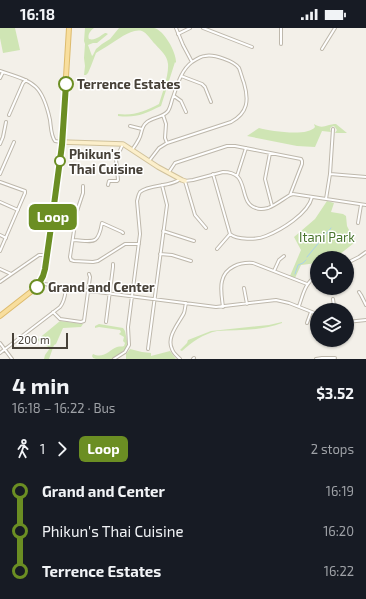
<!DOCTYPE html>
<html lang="en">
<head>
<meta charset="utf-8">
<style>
	:root { --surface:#171b24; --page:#20242c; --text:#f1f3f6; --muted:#9ea1a6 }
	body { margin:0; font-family:"Exo 2",sans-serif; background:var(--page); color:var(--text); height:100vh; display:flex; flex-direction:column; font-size:15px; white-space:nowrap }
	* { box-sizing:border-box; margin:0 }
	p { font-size:13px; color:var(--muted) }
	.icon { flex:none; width:22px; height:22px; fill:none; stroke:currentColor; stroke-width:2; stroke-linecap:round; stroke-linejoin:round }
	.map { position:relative; height:331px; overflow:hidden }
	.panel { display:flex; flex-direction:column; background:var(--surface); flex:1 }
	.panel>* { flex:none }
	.badge { padding:0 8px; border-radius:6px; font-size:14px; line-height:26px }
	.controls { position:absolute; left:310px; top:223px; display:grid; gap:8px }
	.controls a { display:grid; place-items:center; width:44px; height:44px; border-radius:50%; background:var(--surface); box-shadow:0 1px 3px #0004; font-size:20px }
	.scale { position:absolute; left:12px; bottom:10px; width:56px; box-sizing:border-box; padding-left:4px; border:2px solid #474138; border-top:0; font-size:11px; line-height:14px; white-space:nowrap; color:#474138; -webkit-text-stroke:3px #fff; paint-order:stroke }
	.map>.badge { position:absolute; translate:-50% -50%; box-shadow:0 0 0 2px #fff }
	.legs { display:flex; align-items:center; gap:6px; height:44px; padding:0 12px; font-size:13px }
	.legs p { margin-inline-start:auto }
	.headline { display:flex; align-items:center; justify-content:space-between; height:68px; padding:0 12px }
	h1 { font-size:22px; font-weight:700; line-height:30px }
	ul { padding:0 12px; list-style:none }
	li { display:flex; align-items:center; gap:14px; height:40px; font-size:15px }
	li i { display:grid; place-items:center; width:6px; height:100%; margin:0 5px; background:currentColor }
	li i::after { content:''; width:10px; height:10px; margin:-5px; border:3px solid; border-radius:50%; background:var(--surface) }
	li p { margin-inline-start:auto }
	li:first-child i { background:linear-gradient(#0000 50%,currentColor 0) }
	li:last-child i { background:linear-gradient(currentColor 50%,#0000 0) }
	.status { display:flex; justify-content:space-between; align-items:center; height:28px; padding:0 20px; background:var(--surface); direction:ltr }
	.status svg { height:11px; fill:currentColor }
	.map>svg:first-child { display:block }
	.green { fill:#cfe5b4 }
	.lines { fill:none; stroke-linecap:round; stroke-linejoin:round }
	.stream { stroke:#a9d1ec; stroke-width:1 }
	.street-casing { stroke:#beb8ac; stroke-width:4 }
	.secondary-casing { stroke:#d1c29b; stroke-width:5.5 }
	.primary-casing { stroke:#ddbb6d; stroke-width:6 }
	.street { stroke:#fff; stroke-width:2 }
	.secondary { stroke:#fcefcb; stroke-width:3.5 }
	.primary { stroke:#f8de9d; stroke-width:4 }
	.line-1-casing { stroke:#fff; stroke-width:9 }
	.line-1 { stroke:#6b8e23; stroke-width:6 }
	.stop-1-dot { fill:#fff; stroke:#6b8e23; stroke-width:2 }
	.labels { text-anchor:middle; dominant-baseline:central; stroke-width:3; stroke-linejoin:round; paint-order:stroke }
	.stop-label { font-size:13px; font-weight:bold; fill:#474138; stroke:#fff; text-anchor:start }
	.park-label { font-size:13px; fill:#49752e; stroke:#fff }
</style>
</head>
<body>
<div class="status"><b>16:18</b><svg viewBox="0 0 49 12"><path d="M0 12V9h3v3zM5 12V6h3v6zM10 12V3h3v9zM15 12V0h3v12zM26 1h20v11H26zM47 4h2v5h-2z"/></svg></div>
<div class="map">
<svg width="366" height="331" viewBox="0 0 366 331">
	<rect width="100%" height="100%" fill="#f3f0e9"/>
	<path class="green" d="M 0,0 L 15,0 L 20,22 L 3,25 L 0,10 Z
		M 85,0 L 94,0 C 91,2 87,7 89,11 C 95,13 100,8 105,5 L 106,5 L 108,6 L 97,15 L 93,15 L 88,17 L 92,28 L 93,27 L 96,21 L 102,16 L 110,11 L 119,0 C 127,0 136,0 144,0 C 147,0 151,0 154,0 C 164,2 177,25 176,35 L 175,34 L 161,78 C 144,86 137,90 118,88 L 118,86 C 134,88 145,83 159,76 C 162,66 169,47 168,36 C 167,27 161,23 155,16 C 151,12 147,5 142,3 C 131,0 118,12 109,17 C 105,20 100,22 96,25 L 91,38 L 88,45 L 86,47 L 84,47 L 85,38 L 84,30 L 85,16 L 84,13 Z
		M 314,96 C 323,102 327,96 336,96 L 347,105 L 335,105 L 337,102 L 334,98 L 331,99 L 330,101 L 331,104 L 322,103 L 315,119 L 297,118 L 247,108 L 259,100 C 270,103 308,109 315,99 Z
		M 327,173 L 334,175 L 331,184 L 343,186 L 346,188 L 347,198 L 349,202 L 350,208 L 355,211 L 354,215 L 335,230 L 317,230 L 317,235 L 301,237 L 295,250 L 290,248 L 301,222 L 294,209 L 315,191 Z
		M 60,293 L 83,296 L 81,299 L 63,300 L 56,316 L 54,317 L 49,331 L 50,331 L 44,331 L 45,327 L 50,320 L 37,312 Z
		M 282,294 L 282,295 C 262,303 238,302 217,303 C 203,306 192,314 182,323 L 180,322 L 187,315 L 188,312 L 211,303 L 269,297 Z
		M 99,296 L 123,300 L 125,303 L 127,313 L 127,318 L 126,321 L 112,331 L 96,331 L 93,330 L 92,328 L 93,326 C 104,331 109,322 117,319 C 120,318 122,319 124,318 L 125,315 L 123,313 L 124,309 L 119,306 L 121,304 L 120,302 L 99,299 L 95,300 L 95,298 Z
		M 130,321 L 142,324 L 151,325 L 151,328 L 170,323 L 176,331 L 126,331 L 126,326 Z"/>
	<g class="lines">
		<path class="stream" d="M 307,229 L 331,200
			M 295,246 L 298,237 L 303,235 L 306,232"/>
		<g class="street-casing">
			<path id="street" d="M 176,0 L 183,17 L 192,34
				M 203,0 L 252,19
				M 178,6 L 190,0
				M 281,16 L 281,0
				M 322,21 L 335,0
				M 0,43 C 33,54 42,55 50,92 C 51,99 51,108 55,113 L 61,114
				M 181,48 L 202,56 L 205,59 L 211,74
				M 0,50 L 3,44
				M 174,68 L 181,73 L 186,84
				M 9,87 L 23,55 L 26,52
				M 163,87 L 166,96 L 165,110 L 167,115
				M 130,98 L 142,101
				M 0,116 L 3,109 L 6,94
				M 132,122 C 135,118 137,115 139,111 C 142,106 141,99 146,95 C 152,89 163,90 168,83 C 170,80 171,76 172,72 C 177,59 180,43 192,34 C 195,32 201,28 205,28 C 214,26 234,33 239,40 C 241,45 242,50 244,55 C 249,72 248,85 231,94 L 167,115 L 159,120 L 149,133
				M 270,125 L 265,151 L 272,178
				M 169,144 L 175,135 L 227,118 L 235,118 L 301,131 L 302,133 L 302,136 L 290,167
				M 0,146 L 14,114
				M 213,146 L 230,206
				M 330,146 L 366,149
				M 237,148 L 246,120
				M 0,154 L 25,163 L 25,165 L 0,223
				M 108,157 L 109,153 L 117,153 L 118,152 L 116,131 L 123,116
				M 83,158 L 83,165 L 77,183 L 70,229 L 71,232 L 74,233 L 93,234 L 98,233 L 125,216 L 139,216
				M 326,171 L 330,146 L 333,101
				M 0,174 L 18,182
				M 52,192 L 75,195
				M 358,195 L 361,177
				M 206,200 L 195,187 L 185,153 L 193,152 L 223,144 C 229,144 234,145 238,149 C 246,158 242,176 256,180 C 260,182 264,181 268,180 C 276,177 283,171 290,167 L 293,166 L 366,177
				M 163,203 L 194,213
				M 230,206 C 237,212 257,212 266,208 C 281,202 308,186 312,169
				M 0,207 L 6,210
				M 73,212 C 93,213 98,218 102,195 L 122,204 L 123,205
				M 217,221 L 230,206
				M 160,226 L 172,227 L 191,233
				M 347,235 L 359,229 L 366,224
				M 0,241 L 11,246
				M 274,243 L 279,232 L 284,228
				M 0,254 L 39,227 L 46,227
				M 39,255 L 66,260 L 216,279 L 276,272 L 289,275 L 317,286
				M 244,260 L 247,276
				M 359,264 L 361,267 L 366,277
				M 299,278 C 303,267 305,254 317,248
				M 223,279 C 222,271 220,261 222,253 C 225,239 240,234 253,235 L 307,256
				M 333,282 L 334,278 L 333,271
				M 53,284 L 60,291 L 81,294 L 84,293 L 90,249 L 89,246
				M 106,294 L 113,239 L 113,236
				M 347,294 L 366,292
				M 307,295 L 311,284
				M 0,315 L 12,331
				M 148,321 L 167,177 L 162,157
				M 0,325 L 60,279 C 65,273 65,267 66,260
				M 114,331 L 125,324 L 129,317 L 128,299 L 140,206 L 137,173 C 138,170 138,167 140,164 C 149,156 172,159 180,151
				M 180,331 C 177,328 173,325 172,321 C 166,309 179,295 184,285 C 185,282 185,279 186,275
				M 193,331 L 194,330
				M 316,331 L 322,330 L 335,330"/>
		</g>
		<g class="secondary-casing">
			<path id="secondary" d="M 62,114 L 123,116 L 158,139 L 182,152 L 185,153"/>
		</g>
		<g class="primary-casing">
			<path id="primary" d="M 0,288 L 37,259 L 43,248 L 45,241 L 52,192 L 62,114 L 69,0"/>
		</g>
		<use href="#street" class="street"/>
		<use href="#secondary" class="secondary"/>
		<use href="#primary" class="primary"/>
	</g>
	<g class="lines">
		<g class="line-1-casing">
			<path id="line-1" d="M 37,259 L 43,248 L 45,241 L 52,192 L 62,117 L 66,56"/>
		</g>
		<use href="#line-1" class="line-1"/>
	</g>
	<g class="stop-1-dot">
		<circle cx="66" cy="56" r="7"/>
		<circle cx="60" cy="133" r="5"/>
		<circle cx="37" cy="259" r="7"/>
	</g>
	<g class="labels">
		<g class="stop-label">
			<text x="77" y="56">Terrence Estates</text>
			<text x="69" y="126">Phikun's<tspan x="69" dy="15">Thai Cuisine</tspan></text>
			<text x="48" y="259">Grand and Center</text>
		</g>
		<g class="park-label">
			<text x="327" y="209">Itani Park</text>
		</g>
	</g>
</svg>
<div class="controls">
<a><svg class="icon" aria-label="locate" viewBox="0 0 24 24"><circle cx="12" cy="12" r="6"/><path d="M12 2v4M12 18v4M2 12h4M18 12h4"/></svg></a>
<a><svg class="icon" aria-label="layers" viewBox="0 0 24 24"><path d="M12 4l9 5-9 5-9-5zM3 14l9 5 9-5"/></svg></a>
</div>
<div class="scale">200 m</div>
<b class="badge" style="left:53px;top:189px;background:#6b8e23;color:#fff">Loop</b>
</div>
<section class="panel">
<div class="headline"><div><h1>4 min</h1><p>16:18 – 16:22 · Bus</p></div><b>$3.52</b></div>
<div class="legs"><svg class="icon" aria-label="walk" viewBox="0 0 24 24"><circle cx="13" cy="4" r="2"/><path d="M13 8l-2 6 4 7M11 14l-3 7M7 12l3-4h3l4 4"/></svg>1<svg class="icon" aria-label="forward" viewBox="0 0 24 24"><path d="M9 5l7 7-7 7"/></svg><b class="badge" style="background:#6b8e23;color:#fff">Loop</b><p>2 stops</p></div>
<ul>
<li><i style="color:#6b8e23"></i><b>Grand and Center</b><p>16:19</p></li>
<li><i style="color:#6b8e23"></i><span>Phikun's Thai Cuisine</span><p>16:20</p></li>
<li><i style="color:#6b8e23"></i><b>Terrence Estates</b><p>16:22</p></li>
</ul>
</section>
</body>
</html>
